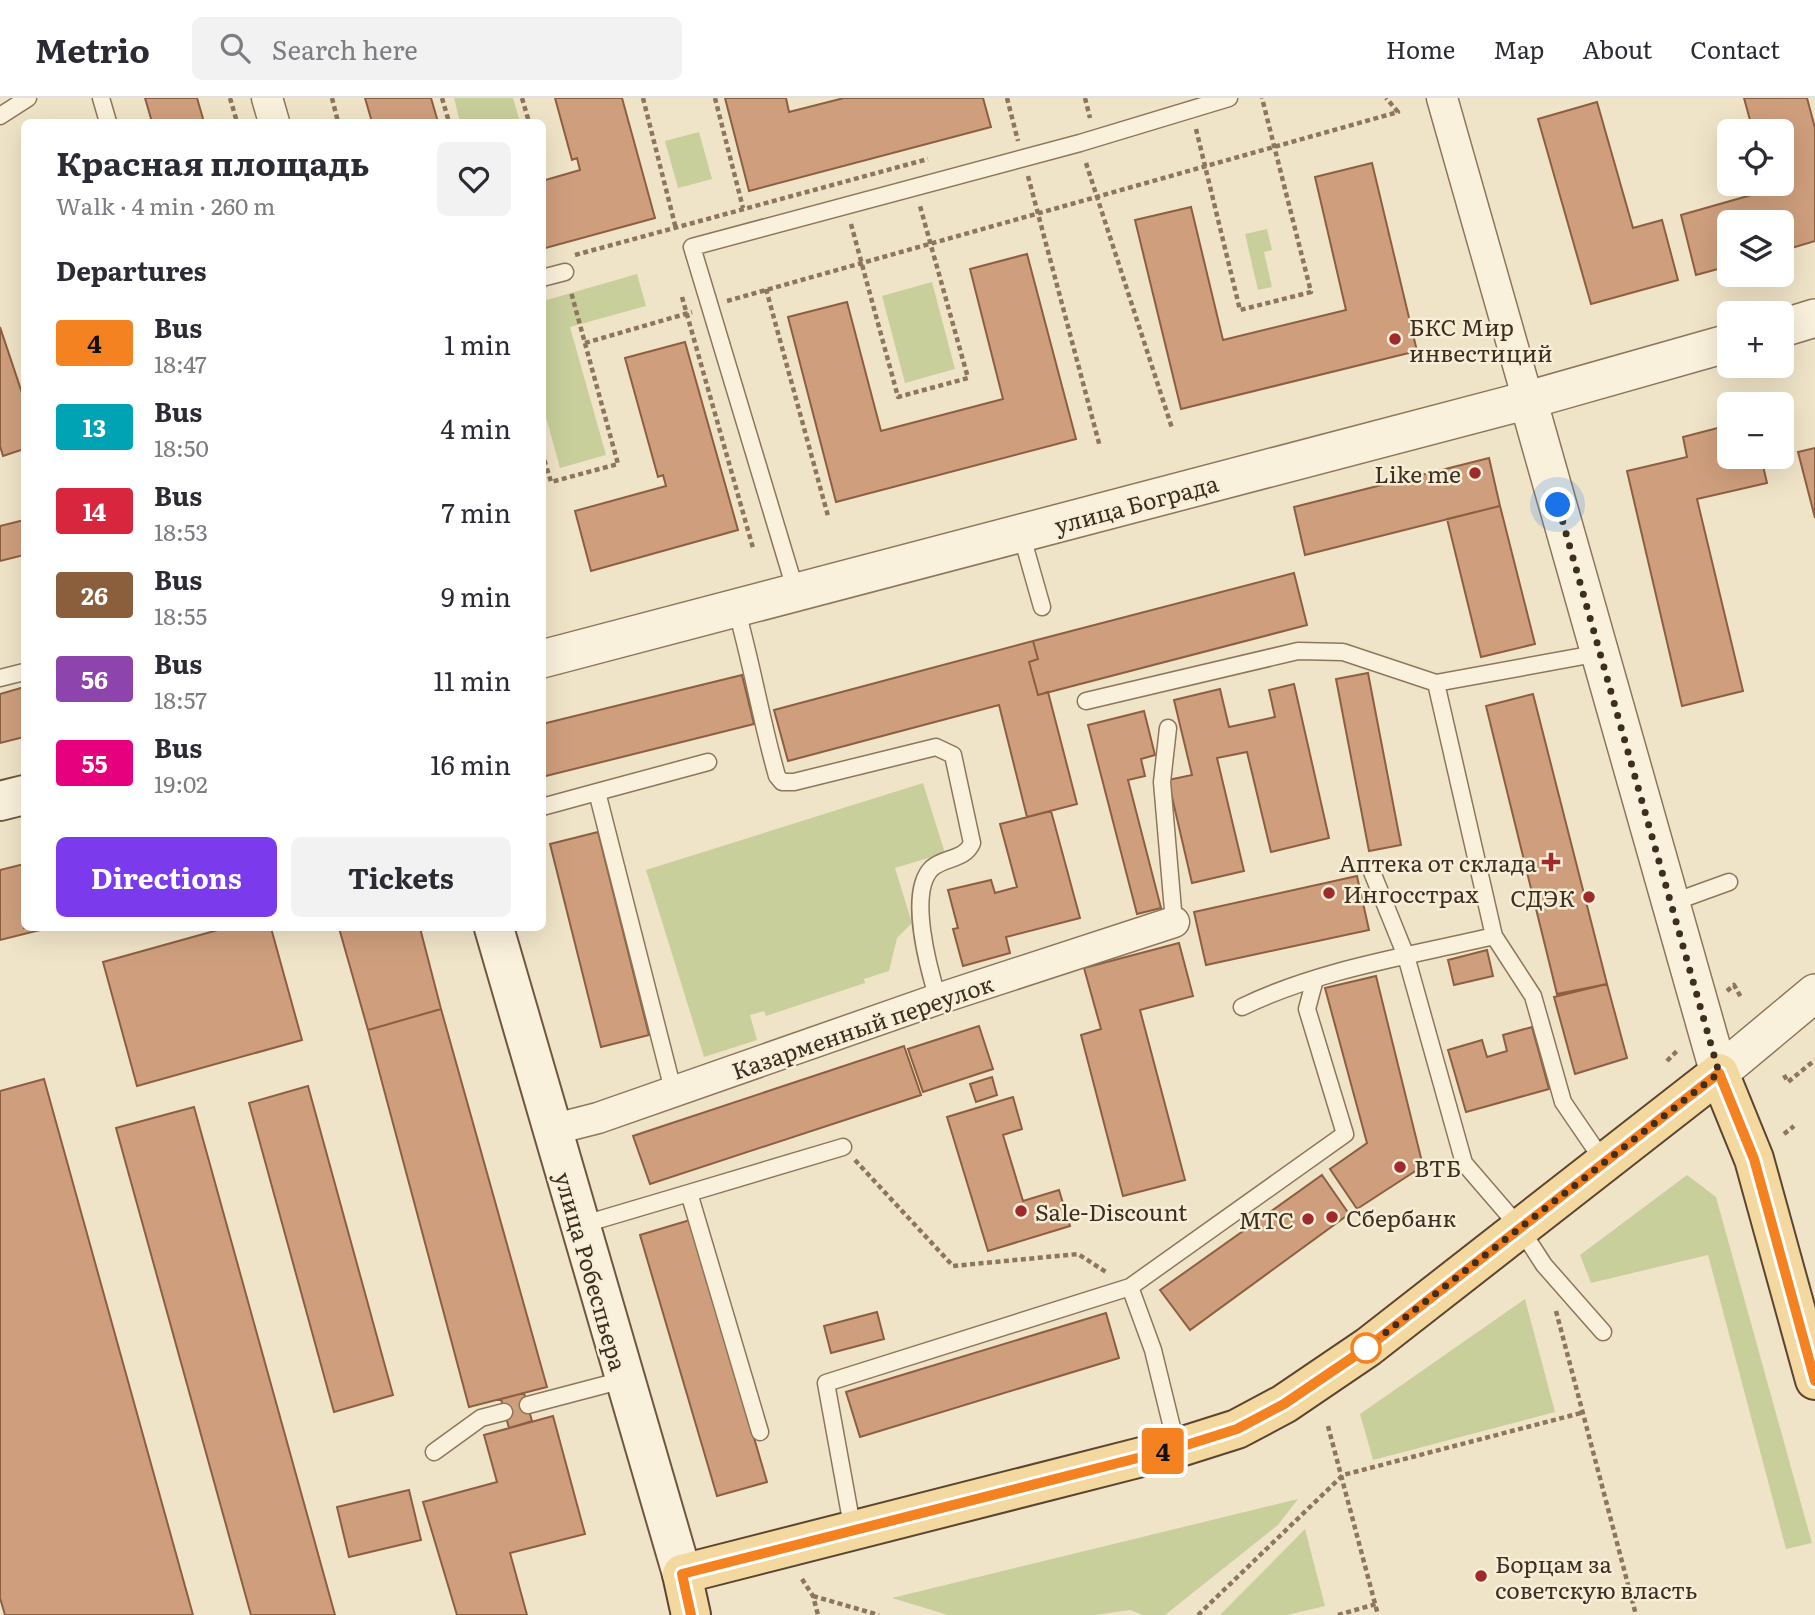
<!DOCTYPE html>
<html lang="en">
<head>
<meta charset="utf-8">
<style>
	:root { --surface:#fff; --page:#f2f2f3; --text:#2b2b33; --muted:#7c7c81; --line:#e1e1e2; --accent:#7c3aed }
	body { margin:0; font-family:Literata,serif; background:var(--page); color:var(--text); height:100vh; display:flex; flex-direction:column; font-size:26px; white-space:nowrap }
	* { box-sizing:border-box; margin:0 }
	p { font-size:23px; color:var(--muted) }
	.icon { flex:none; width:38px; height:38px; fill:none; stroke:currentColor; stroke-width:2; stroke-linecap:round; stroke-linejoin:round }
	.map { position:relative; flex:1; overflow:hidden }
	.side { position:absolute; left:21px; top:21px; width:525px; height:812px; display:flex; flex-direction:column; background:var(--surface); border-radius:10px; box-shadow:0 7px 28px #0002 }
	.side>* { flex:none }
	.badge { padding:0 14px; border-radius:5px; font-size:24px; line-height:46px }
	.buttons { position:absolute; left:1717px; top:21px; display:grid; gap:14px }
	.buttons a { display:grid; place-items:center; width:77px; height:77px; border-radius:10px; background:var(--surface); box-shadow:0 7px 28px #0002; font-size:35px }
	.you { position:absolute; width:35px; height:35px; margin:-18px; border:5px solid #fff; border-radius:50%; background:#1a73e8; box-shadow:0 0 0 10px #1a73e833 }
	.map>.badge { position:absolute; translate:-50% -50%; box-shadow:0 0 0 4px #fff }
	h2 { padding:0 35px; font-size:26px; line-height:63px }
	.round { display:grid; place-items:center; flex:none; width:74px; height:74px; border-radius:10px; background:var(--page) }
	.headline { display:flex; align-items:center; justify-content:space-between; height:119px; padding:0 35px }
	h1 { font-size:33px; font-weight:700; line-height:52px }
	.button { display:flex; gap:14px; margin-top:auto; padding:14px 35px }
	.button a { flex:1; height:80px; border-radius:10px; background:var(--accent); color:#fff; font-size:28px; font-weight:700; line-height:80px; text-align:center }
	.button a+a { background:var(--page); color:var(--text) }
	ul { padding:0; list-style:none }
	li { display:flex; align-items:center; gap:21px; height:84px; padding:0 35px }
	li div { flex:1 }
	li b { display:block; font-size:26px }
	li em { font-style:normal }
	li .badge { min-width:77px; font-weight:700; text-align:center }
	header { display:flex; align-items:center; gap:42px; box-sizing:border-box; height:98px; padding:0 35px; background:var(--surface); border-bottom:2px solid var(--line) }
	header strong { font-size:33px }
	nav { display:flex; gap:38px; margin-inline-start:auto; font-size:24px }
	.search { width:490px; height:63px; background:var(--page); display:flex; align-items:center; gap:18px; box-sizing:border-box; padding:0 24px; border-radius:10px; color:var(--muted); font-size:26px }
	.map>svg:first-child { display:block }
	.green { fill:#c9cf9b }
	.building { fill:#cf9f7d; stroke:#8d5f41; stroke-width:2 }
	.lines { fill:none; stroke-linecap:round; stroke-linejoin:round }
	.service-casing { stroke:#8d765c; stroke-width:19 }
	.minor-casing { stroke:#8d765c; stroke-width:33 }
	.tertiary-casing { stroke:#8d765c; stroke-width:40 }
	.secondary-casing { stroke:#6f573f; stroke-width:42 }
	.primary-casing { stroke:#5b4430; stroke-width:42 }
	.path { stroke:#8d765c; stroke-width:4.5; stroke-dasharray:5 3.5; stroke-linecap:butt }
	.service { stroke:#faf1dc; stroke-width:16 }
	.minor { stroke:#faf1dc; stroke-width:30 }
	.tertiary { stroke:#faf1dc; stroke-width:37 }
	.secondary { stroke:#faf1dc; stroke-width:38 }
	.primary { stroke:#f3d9a0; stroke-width:38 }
	.line-casing { stroke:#fff; stroke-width:16 }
	.line { stroke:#f58220; stroke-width:10 }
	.walk { stroke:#3d2e20; stroke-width:7; stroke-dasharray:0 12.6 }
	.poi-dot { fill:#9e2a2b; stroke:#f7eed8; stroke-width:2.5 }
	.stop-dot { fill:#fff; stroke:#f58220; stroke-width:3.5 }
	.labels { text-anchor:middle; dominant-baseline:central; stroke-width:5; stroke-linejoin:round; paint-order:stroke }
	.poi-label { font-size:23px; fill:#3d2e20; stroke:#f7eed8; text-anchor:start }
	.street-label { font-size:23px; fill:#3d2e20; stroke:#f7eed8 }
</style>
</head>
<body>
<header>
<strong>Metrio</strong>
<div class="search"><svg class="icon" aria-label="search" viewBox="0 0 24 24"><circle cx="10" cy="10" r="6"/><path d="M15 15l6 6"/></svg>Search here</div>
<nav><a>Home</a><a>Map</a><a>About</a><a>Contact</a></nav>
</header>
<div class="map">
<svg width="1815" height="1517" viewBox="0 0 1815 1517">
	<rect width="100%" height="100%" fill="#f0e4c8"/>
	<path class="green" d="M 454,0 L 513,0 L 520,24 L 460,24 Z
		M 699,34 L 712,81 L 678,90 L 665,43 Z
		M 1267,131 L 1272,152 L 1264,154 L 1272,189 L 1258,192 L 1245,136 Z
		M 637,176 L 646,208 L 570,229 L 606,357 L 560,370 L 543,308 L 543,203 Z
		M 932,184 L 955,271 L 905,285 L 882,198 Z
		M 923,685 L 945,755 L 895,770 L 912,825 L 897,840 L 889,873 L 864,881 L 865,885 L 766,918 L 764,913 L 750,917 L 757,942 L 704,959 L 646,772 Z
		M 1687,1077 L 1716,1099 L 1812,1445 L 1786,1451 L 1708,1157 L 1591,1185 L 1580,1157 Z
		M 1525,1201 L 1555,1314 L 1373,1362 L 1360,1316 Z
		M 1298,1401 L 1278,1427 L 1165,1517 L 1143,1517 L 1130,1512 L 1096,1517 L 948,1517 L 892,1500 Z
		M 1305,1431 L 1325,1508 L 1287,1517 L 1220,1517 Z"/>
	<path class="building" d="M 145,0 L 197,0 L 204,24 L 152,24 Z
		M 365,0 L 431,0 L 438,24 L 372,24 Z
		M 555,0 L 622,0 L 655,120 L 542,151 L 542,83 L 580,72 L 577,60 L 572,62 Z
		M 725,0 L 786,0 L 789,14 L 844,0 L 983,0 L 991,29 L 749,93 Z
		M 1744,0 L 1807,0 L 1815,30 L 1815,143 L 1782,153 L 1782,124 L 1729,124 L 1729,168 L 1696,177 L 1681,117 L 1769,92 L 1767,86 L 1782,86 L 1782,33 L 1753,33 Z
		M 1597,4 L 1633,130 L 1662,122 L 1678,182 L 1591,206 L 1538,21 Z
		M 1372,65 L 1417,253 L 1181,311 L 1135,122 L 1191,109 L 1223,242 L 1346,212 L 1315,79 Z
		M 1027,156 L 1076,341 L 836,404 L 788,219 L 847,204 L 881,333 L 1003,301 L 970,171 Z
		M 0,229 L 24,301 L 24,351 L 3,358 L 0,348 Z
		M 685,244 L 738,432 L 591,473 L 575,413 L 666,388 L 663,377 L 658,379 L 625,260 Z
		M 1729,327 L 1729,359 L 1761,359 L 1767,385 L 1697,401 L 1743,593 L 1682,608 L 1627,373 L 1687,359 L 1683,339 Z
		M 1815,350 L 1815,420 L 1798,354 Z
		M 1489,360 L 1500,408 L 1305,457 L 1294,409 Z
		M 1500,408 L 1535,546 L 1481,559 L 1447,421 Z
		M 24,422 L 24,457 L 0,463 L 0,428 Z
		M 1294,475 L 1307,527 L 1038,597 L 1029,564 L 1038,561 L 1033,543 Z
		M 1033,543 L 1038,561 L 1029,564 L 1038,597 L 1048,594 L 1077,706 L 1027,719 L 999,607 L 788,663 L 774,612 Z
		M 1368,575 L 1401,747 L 1369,753 L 1336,581 Z
		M 742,577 L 754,626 L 542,679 L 542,626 Z
		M 1294,586 L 1329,740 L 1271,754 L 1247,654 L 1217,660 L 1244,773 L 1192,785 L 1168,682 L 1192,677 L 1174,602 L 1220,591 L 1229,629 L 1275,619 L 1269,592 Z
		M 24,589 L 24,639 L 0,645 L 0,596 Z
		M 1533,596 L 1607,886 L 1557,896 L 1486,608 Z
		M 1144,613 L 1155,657 L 1141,661 L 1145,678 L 1128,682 L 1161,810 L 1137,816 L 1088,627 Z
		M 1051,713 L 1080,820 L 1006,839 L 1010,855 L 963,868 L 953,831 L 958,830 L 948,792 L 991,782 L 995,795 L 1017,789 L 1000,726 Z
		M 598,734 L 649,937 L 601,949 L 550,746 Z
		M 24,766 L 24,830 L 48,830 L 0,842 L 0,772 Z
		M 1357,778 L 1369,832 L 1206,867 L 1194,814 Z
		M 225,830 L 271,830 L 302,942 L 137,988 L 103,864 Z
		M 339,830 L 420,830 L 441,911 L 368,932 Z
		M 1179,845 L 1193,898 L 1140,912 L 1185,1082 L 1123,1098 L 1081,937 L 1101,931 L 1084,870 Z
		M 1487,852 L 1493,878 L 1454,887 L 1448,862 Z
		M 1376,878 L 1423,1068 L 1357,1111 L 1330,1071 L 1367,1045 L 1325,890 Z
		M 1607,886 L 1627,960 L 1575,976 L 1554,899 Z
		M 441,911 L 547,1289 L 469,1309 L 368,932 Z
		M 979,928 L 993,971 L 923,994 L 908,951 Z
		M 1532,929 L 1549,991 L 1466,1014 L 1448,952 L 1482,942 L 1487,959 L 1507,953 L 1503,937 Z
		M 904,948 L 921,997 L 650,1086 L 633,1038 Z
		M 992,979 L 997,997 L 976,1004 L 970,986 Z
		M 44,981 L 193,1517 L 5,1517 L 0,1500 L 0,993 Z
		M 308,988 L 393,1297 L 334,1314 L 249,1005 Z
		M 1013,999 L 1022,1031 L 1003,1037 L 1023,1103 L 1059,1092 L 1070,1128 L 988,1153 L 947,1019 Z
		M 194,1009 L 335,1517 L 251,1517 L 116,1030 Z
		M 1322,1077 L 1349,1116 L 1190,1232 L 1160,1192 Z
		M 690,1122 L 767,1384 L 717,1398 L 640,1137 Z
		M 877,1214 L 884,1241 L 831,1255 L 824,1228 Z
		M 1106,1215 L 1119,1260 L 860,1339 L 846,1294 Z
		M 524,1295 L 532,1323 L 509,1330 L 501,1301 Z
		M 553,1318 L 585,1436 L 510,1455 L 527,1517 L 457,1517 L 423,1404 L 497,1384 L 484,1337 Z
		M 409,1392 L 421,1442 L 349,1459 L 337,1409 Z"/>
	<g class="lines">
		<g class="service-casing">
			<path id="service" d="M 101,0 L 108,24
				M 0,18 L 28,0
				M 542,180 L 565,174
				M 1021,435 L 1042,509
				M 796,494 L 692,149 L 1080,45 L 1229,0
				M 736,510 C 752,566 761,622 777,678 L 782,684 L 794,684 L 936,649 L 953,657 L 972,745 C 965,762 945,759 932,770 C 907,794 929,872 938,901
				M 1600,555 L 1436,585 L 1494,838 L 1533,898 L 1563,1004 L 1604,1064
				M 0,580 L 24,574
				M 1086,603 L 1298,553 L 1343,554 L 1436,585
				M 1168,630 L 1162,684 L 1174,824
				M 542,709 L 597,694
				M 1372,774 L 1406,858 L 1464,1065 L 1520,1130 L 1544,1167 L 1603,1234
				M 1671,805 L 1729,784
				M 1242,909 C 1320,871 1410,858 1494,838
				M 673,992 L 597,694 L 708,664
				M 689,1095 L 843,1049
				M 581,1127 L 689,1095 L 760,1334
				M 1130,1189 L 1153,1252 L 1177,1350
				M 528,1307 L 623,1282
				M 434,1354 L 481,1320 L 504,1314
				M 853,1433 L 826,1285 L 1130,1189 L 1345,1036 L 1307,911 L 1315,881"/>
		</g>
		<g class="minor-casing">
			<path id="minor" d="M 267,0 L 274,24
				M 1442,0 L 1528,302
				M 551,1032 L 598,1020 L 938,901 L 1174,824"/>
		</g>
		<g class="tertiary-casing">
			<path id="tertiary" d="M 1782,230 L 1815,220
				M 1528,302 L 1719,975 L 1815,895
				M 542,561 L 1528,302 L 1729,245"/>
		</g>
		<g class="secondary-casing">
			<path id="secondary" d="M 0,703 L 24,697
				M 494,830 L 682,1476"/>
		</g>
		<g class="primary-casing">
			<path id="primary" d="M 691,1517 L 682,1476 L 1177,1350 L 1237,1331 L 1284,1306 L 1368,1249 L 1719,975 L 1754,1061 L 1815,1282"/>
		</g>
		<path class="path" d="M 230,0 L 237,24
			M 332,0 L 338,24
			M 442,0 L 449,24
			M 522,0 L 529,24
			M 643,0 L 676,131
			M 715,0 L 743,110
			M 1007,0 L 1018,43
			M 1085,0 L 1090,20
			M 1196,31 L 1240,212 L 1311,194 L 1262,0
			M 1086,65 L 1172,330
			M 1028,78 L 1100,349
			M 851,126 L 898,299 L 968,280 L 920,108
			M 575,157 L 928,61
			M 766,191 L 828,418
			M 682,199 L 753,450
			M 727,203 L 1398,14 L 1386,0
			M 585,245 L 692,214
			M 542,354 L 551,384 L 618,366 L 571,194
			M 1727,893 L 1734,887 L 1742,901
			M 1667,963 L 1679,951
			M 1784,977 L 1788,984 L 1815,962
			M 1784,1036 L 1794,1028
			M 855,1062 L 953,1168 L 1078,1156 L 1106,1174
			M 1556,1213 L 1636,1517
			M 1328,1328 L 1378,1517
			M 802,1481 L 813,1498 L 818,1517
			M 813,1498 L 879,1517
			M 1198,1517 L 1343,1377 L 1581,1315
			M 1338,1517 L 1376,1506"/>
		<use href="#service" class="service"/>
		<use href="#minor" class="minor"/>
		<use href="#tertiary" class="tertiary"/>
		<use href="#secondary" class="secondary"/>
		<use href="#primary" class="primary"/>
	</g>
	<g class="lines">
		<g class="line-casing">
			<path id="line" d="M 691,1517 L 682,1476 L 1177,1350 L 1237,1331 L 1284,1306 L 1368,1249 L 1719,975 L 1754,1061 L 1815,1283"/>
		</g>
		<use href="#line" class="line"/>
		<path class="walk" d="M 1366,1250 L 1719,975 L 1558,407"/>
	</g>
	<g class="poi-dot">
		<circle cx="1395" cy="241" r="7"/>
		<circle cx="1475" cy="375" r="7"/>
		<path d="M1547.5 753.5h7v7h7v7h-7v7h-7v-7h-7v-7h7z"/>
		<circle cx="1329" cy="795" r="7"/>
		<circle cx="1589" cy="799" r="7"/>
		<circle cx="1400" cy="1069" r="7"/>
		<circle cx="1021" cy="1113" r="7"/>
		<circle cx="1332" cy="1119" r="7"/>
		<circle cx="1308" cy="1121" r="7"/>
		<circle cx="1481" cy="1478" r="7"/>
	</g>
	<circle class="stop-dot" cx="1366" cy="1250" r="14"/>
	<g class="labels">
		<g class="poi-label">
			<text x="1409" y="228">БКС Мир<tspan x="1409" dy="26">инвестиций</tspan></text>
			<text x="1461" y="375" text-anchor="end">Like me</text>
			<text x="1537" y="764" text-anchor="end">Аптека от склада</text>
			<text x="1343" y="795">Ингосстрах</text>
			<text x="1575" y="799" text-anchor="end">СДЭК</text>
			<text x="1414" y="1069">ВТБ</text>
			<text x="1035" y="1113">Sale-Discount</text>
			<text x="1346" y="1119">Сбербанк</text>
			<text x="1294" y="1121" text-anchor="end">МТС</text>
			<text x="1495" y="1465">Борцам за<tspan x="1495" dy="26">советскую власть</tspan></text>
		</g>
		<g class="street-label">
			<text transform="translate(1136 405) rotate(-15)">улица Бограда</text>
			<text transform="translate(862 928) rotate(-19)">Казарменный переулок</text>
			<text transform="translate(592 1173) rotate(74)">улица Робеспьера</text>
		</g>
	</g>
</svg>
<div class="buttons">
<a><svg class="icon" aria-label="locate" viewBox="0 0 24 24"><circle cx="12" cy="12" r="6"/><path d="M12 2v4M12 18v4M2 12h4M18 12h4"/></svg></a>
<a><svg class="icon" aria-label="layers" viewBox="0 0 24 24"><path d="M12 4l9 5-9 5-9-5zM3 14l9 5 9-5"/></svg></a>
<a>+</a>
<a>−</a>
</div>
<div class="you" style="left:1558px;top:407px"></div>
<b class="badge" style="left:1163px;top:1353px;background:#f58220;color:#111">4</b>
<section class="side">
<div class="headline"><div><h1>Красная площадь</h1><p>Walk · 4 min · 260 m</p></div><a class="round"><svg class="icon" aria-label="heart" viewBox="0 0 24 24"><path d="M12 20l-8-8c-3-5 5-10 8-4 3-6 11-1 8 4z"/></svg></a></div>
<h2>Departures</h2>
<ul>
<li><span class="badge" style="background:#f58220;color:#111">4</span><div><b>Bus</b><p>18:47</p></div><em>1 min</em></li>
<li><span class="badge" style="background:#00a3b4;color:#fff">13</span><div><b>Bus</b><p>18:50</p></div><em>4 min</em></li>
<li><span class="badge" style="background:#d7263d;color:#fff">14</span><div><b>Bus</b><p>18:53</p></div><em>7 min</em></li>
<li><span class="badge" style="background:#8b5e3c;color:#fff">26</span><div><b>Bus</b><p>18:55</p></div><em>9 min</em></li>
<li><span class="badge" style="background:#8e44ad;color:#fff">56</span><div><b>Bus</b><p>18:57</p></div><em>11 min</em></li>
<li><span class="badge" style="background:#e6007e;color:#fff">55</span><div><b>Bus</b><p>19:02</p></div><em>16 min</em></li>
</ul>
<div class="button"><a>Directions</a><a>Tickets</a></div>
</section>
</div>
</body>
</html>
